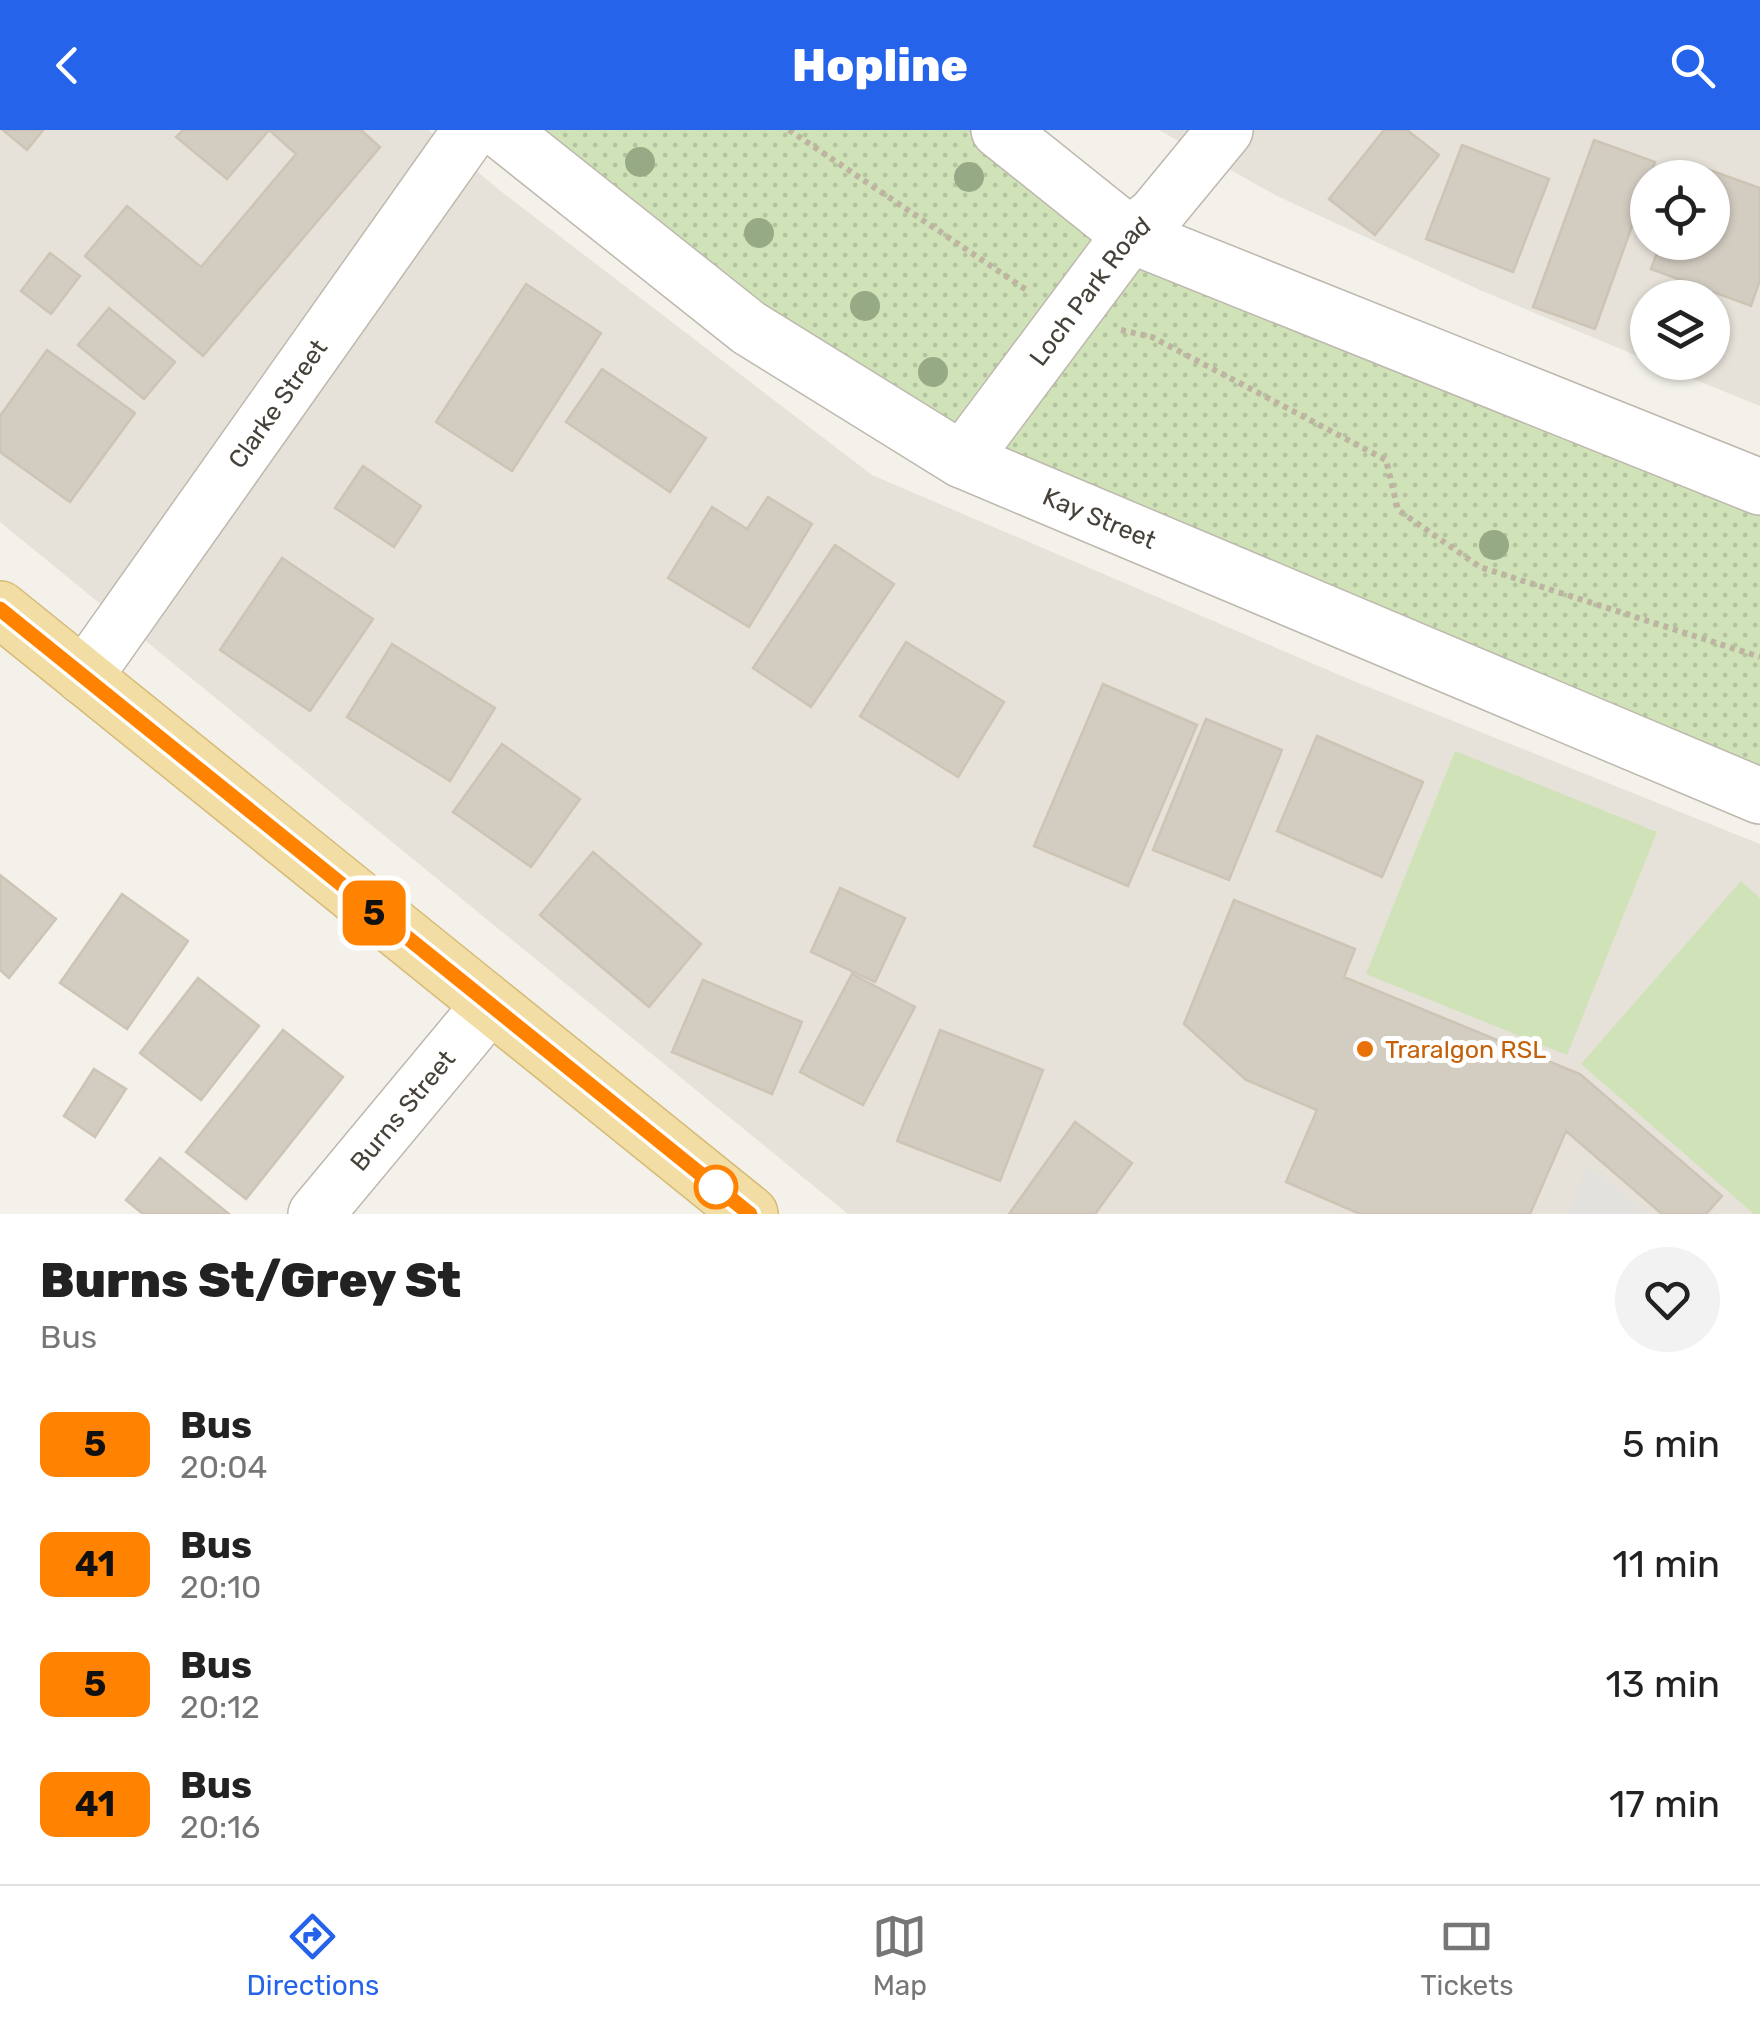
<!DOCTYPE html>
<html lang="en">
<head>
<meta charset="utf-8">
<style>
	:root { --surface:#fff; --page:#f2f2f2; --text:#222; --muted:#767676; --line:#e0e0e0; --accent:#2563eb }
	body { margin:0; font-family:Rubik,sans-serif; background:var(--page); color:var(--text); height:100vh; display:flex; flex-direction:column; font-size:38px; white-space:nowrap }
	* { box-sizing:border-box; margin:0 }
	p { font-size:32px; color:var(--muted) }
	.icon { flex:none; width:55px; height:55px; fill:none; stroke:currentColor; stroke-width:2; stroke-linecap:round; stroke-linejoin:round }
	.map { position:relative; height:1084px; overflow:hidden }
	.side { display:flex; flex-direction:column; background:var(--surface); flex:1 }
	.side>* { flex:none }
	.badge { padding:0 20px; border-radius:15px; font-size:35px; line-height:65px }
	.buttons { position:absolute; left:1630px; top:30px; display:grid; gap:20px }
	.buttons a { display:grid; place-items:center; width:100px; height:100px; border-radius:50%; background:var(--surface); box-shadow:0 2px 8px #0004; font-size:50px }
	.map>.badge { position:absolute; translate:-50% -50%; box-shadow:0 0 0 5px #fff }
	.round { display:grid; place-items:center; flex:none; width:105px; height:105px; border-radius:52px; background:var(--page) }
	.headline { display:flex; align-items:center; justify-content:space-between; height:170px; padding:0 40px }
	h1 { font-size:48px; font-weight:800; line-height:75px }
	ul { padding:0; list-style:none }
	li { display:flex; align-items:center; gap:30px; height:120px; padding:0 40px }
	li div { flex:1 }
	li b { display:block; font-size:38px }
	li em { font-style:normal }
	li .badge { min-width:110px; font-weight:700; text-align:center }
	header { display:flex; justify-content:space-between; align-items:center; height:130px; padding:0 40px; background:var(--accent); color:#fff; font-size:45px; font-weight:800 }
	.tabs { display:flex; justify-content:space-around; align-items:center; height:140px; border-top:2px solid var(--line); background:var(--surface); font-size:28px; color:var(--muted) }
	.tabs a { display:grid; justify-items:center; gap:5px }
	.tabs .on { color:var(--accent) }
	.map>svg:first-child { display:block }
	.residential { fill:#e6e2d9; fill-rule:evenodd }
	.park { fill:url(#park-dots) }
	.garden { fill:#cfe2b8 }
	.parking { fill:#e2e1de }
	.building { fill:#d3ccc1; stroke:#cdc4b5; stroke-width:2.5 }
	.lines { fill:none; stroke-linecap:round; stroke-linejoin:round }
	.minor-casing { stroke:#beb8ae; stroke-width:58 }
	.major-casing { stroke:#d6ba76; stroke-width:58 }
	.path { stroke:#beb4a1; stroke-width:6; stroke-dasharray:5 5; stroke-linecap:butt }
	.minor { stroke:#fff; stroke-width:55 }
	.major { stroke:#f2dda4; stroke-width:55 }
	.tree { fill:#96ab85 }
	.line-casing { stroke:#fff; stroke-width:22 }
	.line { stroke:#ff8200; stroke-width:15 }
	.food-dot { fill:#e8710a; stroke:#fff; stroke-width:4 }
	.stop-dot { fill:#fff; stroke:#ff8200; stroke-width:5 }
	.labels { text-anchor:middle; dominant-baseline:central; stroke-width:10; stroke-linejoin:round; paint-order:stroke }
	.street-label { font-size:25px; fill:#464139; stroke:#fff }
	.food-label { font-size:25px; fill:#c56008; stroke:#fff; text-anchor:start }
</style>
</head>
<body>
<header><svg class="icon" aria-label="back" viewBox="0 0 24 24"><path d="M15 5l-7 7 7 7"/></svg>Hopline<svg class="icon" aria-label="search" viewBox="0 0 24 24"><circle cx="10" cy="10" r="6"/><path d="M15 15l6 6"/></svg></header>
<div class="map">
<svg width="1760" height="1084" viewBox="0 0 1760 1084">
	<defs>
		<pattern id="park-dots" width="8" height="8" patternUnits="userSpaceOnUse" patternTransform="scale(2.5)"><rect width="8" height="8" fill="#cfe2b8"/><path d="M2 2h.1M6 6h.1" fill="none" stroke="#b3c39f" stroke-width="1.8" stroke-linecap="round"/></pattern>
	</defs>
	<rect width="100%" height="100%" fill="#f3f1ea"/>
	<path class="residential" d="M 0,0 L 428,0 L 498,59 L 872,345 L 1356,552 L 1760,714 L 1760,1084 L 848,1084 L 0,392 Z
		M 1159,0 L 1760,0 L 1760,276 L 1654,233 L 1712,232 L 1712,168 L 1648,168 L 1647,230 L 1480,160 L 1277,66 ZM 1648,48 L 1712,48 L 1712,112 L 1648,112 Z"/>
	<path class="park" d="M 500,0 L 999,0 L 1130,105 L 1760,357 L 1760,648 L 962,330 Z"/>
	<path class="garden" d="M 1455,621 L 1657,702 L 1567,925 L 1366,844 Z
		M 1741,751 L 1760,768 L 1760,1084 L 1754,1084 L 1581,934 Z"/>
	<path class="parking" d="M 1587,1036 L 1648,1084 L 1568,1084 Z"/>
	<path class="building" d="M 3,0 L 43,0 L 27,20 Z
		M 183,0 L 269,0 L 227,49 L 176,7 Z
		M 269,0 L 361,0 L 380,17 L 203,226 L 85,126 L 127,76 L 201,137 L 296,24 Z
		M 1384,0 L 1407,0 L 1439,25 L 1375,105 L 1329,69 Z
		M 1594,10 L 1655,32 L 1595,199 L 1533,177 Z
		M 1462,15 L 1549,49 L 1513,142 L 1426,109 Z
		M 1690,33 L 1760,58 L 1760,150 L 1751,176 L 1651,139 L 1661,112 L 1712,112 L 1712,48 L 1685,48 Z
		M 50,123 L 80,146 L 51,184 L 21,161 Z
		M 526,154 L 601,203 L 512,341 L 436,292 Z
		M 109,178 L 175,232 L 144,269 L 78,215 Z
		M 47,220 L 135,283 L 70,372 L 0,322 L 0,286 Z
		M 602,239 L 706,308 L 670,362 L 566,292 Z
		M 363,336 L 421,376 L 394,417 L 335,378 Z
		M 768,367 L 812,394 L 749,497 L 668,448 L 712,377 L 747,399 Z
		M 835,415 L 894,454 L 811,577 L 753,538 Z
		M 282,428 L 373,489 L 310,581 L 220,520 Z
		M 906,512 L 1004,572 L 958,647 L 860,586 Z
		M 392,514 L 495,578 L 450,651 L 347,587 Z
		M 1103,554 L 1197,595 L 1128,756 L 1034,716 Z
		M 1206,589 L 1282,620 L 1229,750 L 1153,720 Z
		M 1317,606 L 1423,652 L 1382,747 L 1277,701 Z
		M 502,614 L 580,669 L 531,737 L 453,682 Z
		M 593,722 L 701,814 L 649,877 L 540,785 Z
		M 0,745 L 56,789 L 9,848 L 0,840 Z
		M 840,758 L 905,788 L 875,852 L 811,822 Z
		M 122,764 L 188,811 L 127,899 L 60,853 Z
		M 1234,770 L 1355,819 L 1344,847 L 1580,944 L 1722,1066 L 1706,1084 L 1662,1084 L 1566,1001 L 1530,1084 L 1360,1084 L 1286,1052 L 1317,980 L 1246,950 L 1184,894 Z
		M 852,844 L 915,877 L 863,975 L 800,942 Z
		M 198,848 L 259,896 L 201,970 L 140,923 Z
		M 703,850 L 802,892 L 772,964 L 672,922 Z
		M 283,900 L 343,947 L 246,1069 L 186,1022 Z
		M 940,900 L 1043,940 L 1000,1051 L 897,1011 Z
		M 94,939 L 126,959 L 95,1007 L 64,986 Z
		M 1075,992 L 1132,1033 L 1095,1084 L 1009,1084 Z
		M 160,1028 L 229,1084 L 143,1084 L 126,1070 Z"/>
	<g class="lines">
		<g class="minor-casing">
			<g id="minor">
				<path id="s1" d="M 500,0 L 749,198 L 962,330 L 1760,666"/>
				<path d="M 999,0 L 1130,105 L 1760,357"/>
				<path id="s2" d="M 962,330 L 1130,105 L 1155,85 L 1225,0"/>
				<path id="s3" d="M 84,547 L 471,0"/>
				<path id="s4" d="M 316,1084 L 489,876"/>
			</g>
		</g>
		<g class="major-casing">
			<path id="major" d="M 0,479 L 750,1084"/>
		</g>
		<path class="path" d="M 789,0 L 1028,161
			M 1121,200 L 1152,207 L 1386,330 L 1398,380 L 1480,437 L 1760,527"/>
		<use href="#minor" class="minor"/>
		<use href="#major" class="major"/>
	</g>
	<g class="tree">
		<circle cx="640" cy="32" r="15"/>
		<circle cx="969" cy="47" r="15"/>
		<circle cx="759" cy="103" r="15"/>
		<circle cx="865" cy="176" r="15"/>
		<circle cx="933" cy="242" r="15"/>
		<circle cx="1494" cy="415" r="15"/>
	</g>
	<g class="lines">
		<g class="line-casing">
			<path id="line" d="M 0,479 L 750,1084"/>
		</g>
		<use href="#line" class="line"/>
	</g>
	<circle class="food-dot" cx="1365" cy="919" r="10"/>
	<circle class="stop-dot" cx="716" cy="1057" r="20"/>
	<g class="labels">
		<g class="street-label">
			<text stroke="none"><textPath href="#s2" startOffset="212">Loch Park Road</textPath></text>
			<text stroke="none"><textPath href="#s3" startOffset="335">Clarke Street</textPath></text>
			<text stroke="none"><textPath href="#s1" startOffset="718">Kay Street</textPath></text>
			<text stroke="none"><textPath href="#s4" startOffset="135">Burns Street</textPath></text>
		</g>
		<g class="food-label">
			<text x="1385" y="919">Traralgon RSL</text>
		</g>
	</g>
</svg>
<div class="buttons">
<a><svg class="icon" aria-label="locate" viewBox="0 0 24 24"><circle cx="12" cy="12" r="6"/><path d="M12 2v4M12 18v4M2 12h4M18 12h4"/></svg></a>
<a><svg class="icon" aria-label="layers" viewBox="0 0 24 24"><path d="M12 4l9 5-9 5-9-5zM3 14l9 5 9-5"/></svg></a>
</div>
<b class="badge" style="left:374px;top:783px;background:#ff8200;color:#111">5</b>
</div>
<section class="side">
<div class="headline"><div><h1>Burns St/Grey St</h1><p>Bus</p></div><a class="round"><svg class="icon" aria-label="heart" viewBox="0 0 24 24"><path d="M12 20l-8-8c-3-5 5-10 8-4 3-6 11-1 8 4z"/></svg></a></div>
<ul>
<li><span class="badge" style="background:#ff8200;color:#111">5</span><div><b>Bus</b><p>20:04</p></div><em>5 min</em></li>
<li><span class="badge" style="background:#ff8200;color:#111">41</span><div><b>Bus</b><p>20:10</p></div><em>11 min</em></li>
<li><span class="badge" style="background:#ff8200;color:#111">5</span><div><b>Bus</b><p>20:12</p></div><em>13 min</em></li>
<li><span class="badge" style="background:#ff8200;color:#111">41</span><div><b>Bus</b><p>20:16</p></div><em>17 min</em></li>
</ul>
</section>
<nav class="tabs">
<a class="on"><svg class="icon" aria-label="directions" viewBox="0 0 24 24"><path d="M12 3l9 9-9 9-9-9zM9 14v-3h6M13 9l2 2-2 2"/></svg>Directions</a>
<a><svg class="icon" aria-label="map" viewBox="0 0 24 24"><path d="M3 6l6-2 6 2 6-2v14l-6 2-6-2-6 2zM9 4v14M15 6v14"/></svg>Map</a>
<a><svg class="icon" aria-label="tickets" viewBox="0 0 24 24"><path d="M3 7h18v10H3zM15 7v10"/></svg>Tickets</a>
</nav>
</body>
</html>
